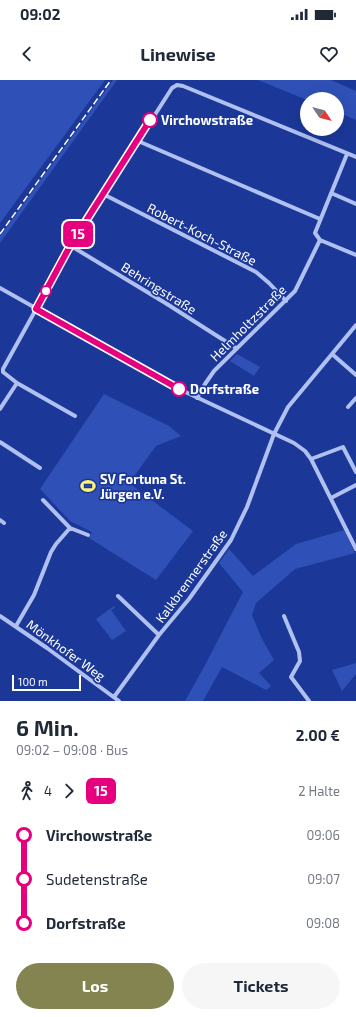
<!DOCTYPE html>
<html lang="de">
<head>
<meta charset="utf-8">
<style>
	:root { --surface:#fff; --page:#f6f6f7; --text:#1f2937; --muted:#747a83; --accent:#848451 }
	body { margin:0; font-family:"Exo 2",sans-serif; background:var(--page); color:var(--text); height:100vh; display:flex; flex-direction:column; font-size:15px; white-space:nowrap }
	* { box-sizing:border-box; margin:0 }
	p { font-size:13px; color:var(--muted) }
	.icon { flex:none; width:22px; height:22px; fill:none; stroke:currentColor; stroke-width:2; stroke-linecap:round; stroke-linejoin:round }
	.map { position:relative; height:621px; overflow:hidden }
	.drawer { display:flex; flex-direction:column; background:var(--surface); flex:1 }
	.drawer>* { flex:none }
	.badge { padding:0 8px; border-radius:6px; font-size:14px; line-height:26px }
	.needle { width:26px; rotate:125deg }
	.fabs { position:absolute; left:300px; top:12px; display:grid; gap:8px }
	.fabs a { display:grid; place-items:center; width:44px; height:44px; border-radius:50%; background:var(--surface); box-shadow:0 4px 16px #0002; font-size:20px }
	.scale { position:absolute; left:12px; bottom:10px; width:69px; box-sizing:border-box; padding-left:4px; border:2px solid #fff; border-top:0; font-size:11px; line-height:14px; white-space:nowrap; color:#fff; -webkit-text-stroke:3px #1b3899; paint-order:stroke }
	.map>.badge { position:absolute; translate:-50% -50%; box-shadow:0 0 0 2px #fff }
	.legs { display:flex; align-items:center; gap:6px; height:44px; padding:0 16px; font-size:13px }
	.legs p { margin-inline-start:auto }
	.summary { display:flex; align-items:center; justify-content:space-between; height:68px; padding:0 16px }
	h1 { font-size:22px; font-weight:700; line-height:30px }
	.action { display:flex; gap:8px; margin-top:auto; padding:8px 16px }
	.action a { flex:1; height:46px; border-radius:24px; background:var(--accent); color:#fff; font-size:16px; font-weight:700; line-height:46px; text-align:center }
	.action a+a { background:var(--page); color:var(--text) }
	ul { padding:0 16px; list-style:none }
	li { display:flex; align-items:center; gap:14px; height:44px; font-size:15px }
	li i { display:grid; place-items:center; width:6px; height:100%; margin:0 5px; background:currentColor }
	li i::after { content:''; width:10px; height:10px; margin:-5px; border:3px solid; border-radius:50%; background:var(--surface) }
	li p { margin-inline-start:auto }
	li:first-child i { background:linear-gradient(#0000 50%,currentColor 0) }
	li:last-child i { background:linear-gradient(currentColor 50%,#0000 0) }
	.status { display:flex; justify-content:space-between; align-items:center; height:28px; padding:0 20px; background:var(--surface); direction:ltr }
	.status svg { height:11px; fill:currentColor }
	header { display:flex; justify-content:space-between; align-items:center; height:52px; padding:0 16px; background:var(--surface); font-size:18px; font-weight:700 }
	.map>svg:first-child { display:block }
	.green { fill:#2f50b6 }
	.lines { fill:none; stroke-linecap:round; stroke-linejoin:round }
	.minor { stroke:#b0c0f0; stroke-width:4 }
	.rail { stroke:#fff; stroke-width:1.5; stroke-dasharray:7 3; stroke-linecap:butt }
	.line-1-casing { stroke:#fff; stroke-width:9 }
	.line-1 { stroke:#e6007e; stroke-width:6 }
	.stop-1-dot { fill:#fff; stroke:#e6007e; stroke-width:2 }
	.labels { text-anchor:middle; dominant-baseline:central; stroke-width:3.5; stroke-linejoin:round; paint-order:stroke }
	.stop-label { font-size:13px; font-weight:bold; fill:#fff; stroke:#1b3899; text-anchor:start }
	.street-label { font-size:13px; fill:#fff; stroke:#1b3899 }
	.poi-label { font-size:13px; font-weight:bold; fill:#fff; stroke:#1b3899; text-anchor:start }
</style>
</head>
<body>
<div class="status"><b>09:02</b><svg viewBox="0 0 49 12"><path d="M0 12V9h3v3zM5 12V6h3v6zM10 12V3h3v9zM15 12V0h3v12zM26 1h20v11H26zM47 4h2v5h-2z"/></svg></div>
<header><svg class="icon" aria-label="back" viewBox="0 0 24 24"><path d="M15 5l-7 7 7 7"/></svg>Linewise<svg class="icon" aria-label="heart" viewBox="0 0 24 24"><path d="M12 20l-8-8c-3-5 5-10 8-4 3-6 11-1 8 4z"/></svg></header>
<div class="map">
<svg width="356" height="621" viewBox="0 0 356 621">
	<rect width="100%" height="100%" fill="#1b3899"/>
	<path class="green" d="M 0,0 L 105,0 L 0,143 Z
		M 113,0 L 117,0 L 0,163 L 0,156 Z
		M 258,0 L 331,0 L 356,11 L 356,40 L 337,32 L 337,19 L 307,20 Z
		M 237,274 L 260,287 L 254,296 L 230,281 Z
		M 104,314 L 169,346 L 181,356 L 156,366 L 129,403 L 193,451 L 156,500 L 89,458 L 92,452 L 70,441 L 40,409 Z
		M 344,450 L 355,473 L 295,489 L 256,523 L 252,535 L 262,559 L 274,580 L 259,593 L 271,606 L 266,610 L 222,587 L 203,621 L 185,621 L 204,587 L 243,512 L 219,483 L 229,469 L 253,496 L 296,464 Z
		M 114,526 L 115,528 L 111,530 L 126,551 L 112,560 L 96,539 Z
		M 356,583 L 356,594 L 342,611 L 332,590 Z"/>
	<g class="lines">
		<path class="minor" d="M 138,61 L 320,139
			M 347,74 L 315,153 L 320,160 L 356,175
			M 331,113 L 356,124
			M 103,114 L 256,192 L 269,203 L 286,221
			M 71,166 L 167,224 L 236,268
			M 0,208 L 179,309 L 294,363 L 305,371 L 311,379 L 356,469
			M 332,274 L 356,295
			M 17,303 L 75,336
			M 197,318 L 205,304 L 214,291 L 295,211 L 320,160
			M 348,327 L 356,318
			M 0,329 L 17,303 L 3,292 L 3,289 L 71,166 L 172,8 L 177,5 L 183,6 L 356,77
			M 0,362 L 40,388
			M 311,379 L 343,367 L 356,392
			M 331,418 L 356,405
			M 43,420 L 70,448 L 88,455
			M 0,440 L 4,443
			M 118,516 L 159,555
			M 0,536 L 47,568 L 119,621
			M 284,536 L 299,572 L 300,581 L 291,597 L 309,621
			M 16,546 L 34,515 L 51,472 L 56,464 L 70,448
			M 114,617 L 159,555 L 189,519 L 231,460 L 247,427 L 274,354 L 288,327 L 356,245"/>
		<path class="rail" d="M 0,154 L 111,0"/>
	</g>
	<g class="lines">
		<g class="line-1-casing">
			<path id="line-1" d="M 150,40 L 70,166 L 36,229 L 179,309"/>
		</g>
		<use href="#line-1" class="line-1"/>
	</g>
	<defs>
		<g id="stadium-bare" transform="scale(1.2)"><path d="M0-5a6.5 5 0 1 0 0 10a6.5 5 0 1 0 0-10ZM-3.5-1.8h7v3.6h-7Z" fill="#fff370" stroke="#1b3899" stroke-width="2.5" paint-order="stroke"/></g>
	</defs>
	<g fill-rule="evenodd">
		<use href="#stadium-bare" x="88" y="406"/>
	</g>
	<g class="stop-1-dot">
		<circle cx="150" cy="40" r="7"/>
		<circle cx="46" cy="211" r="5"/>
		<circle cx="179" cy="309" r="7"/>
	</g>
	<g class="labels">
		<g class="stop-label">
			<text x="161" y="40">Virchowstraße</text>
			<text x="190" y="309">Dorfstraße</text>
		</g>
		<g class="street-label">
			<text transform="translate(202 154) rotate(27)">Robert-Koch-Straße</text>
			<text transform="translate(159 208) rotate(32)">Behringstraße</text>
			<text transform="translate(248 243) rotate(-45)">Helmholtzstraße</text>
			<text transform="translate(191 496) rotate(-54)">Kalkbrennerstraße</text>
			<text transform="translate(66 570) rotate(36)">Mönkhofer Weg</text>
		</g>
		<g class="poi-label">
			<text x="100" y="399">SV Fortuna St.<tspan x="100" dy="15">Jürgen e.V.</tspan></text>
		</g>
	</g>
</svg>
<div class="fabs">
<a><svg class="needle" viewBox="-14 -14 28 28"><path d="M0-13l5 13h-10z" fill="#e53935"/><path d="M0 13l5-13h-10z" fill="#747a83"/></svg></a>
</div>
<div class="scale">100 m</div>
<b class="badge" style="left:78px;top:154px;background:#e6007e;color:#fff">15</b>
</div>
<section class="drawer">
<div class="summary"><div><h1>6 Min.</h1><p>09:02 – 09:08 · Bus</p></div><b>2.00 €</b></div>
<div class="legs"><svg class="icon" aria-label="walk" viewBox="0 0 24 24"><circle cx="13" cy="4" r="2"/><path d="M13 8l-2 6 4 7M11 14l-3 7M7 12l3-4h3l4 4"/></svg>4<svg class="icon" aria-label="forward" viewBox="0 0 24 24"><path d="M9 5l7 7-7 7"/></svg><b class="badge" style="background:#e6007e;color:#fff">15</b><p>2 Halte</p></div>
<ul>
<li><i style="color:#e6007e"></i><b>Virchowstraße</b><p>09:06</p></li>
<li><i style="color:#e6007e"></i><span>Sudetenstraße</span><p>09:07</p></li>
<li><i style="color:#e6007e"></i><b>Dorfstraße</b><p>09:08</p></li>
</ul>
<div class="action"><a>Los</a><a>Tickets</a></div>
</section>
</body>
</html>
